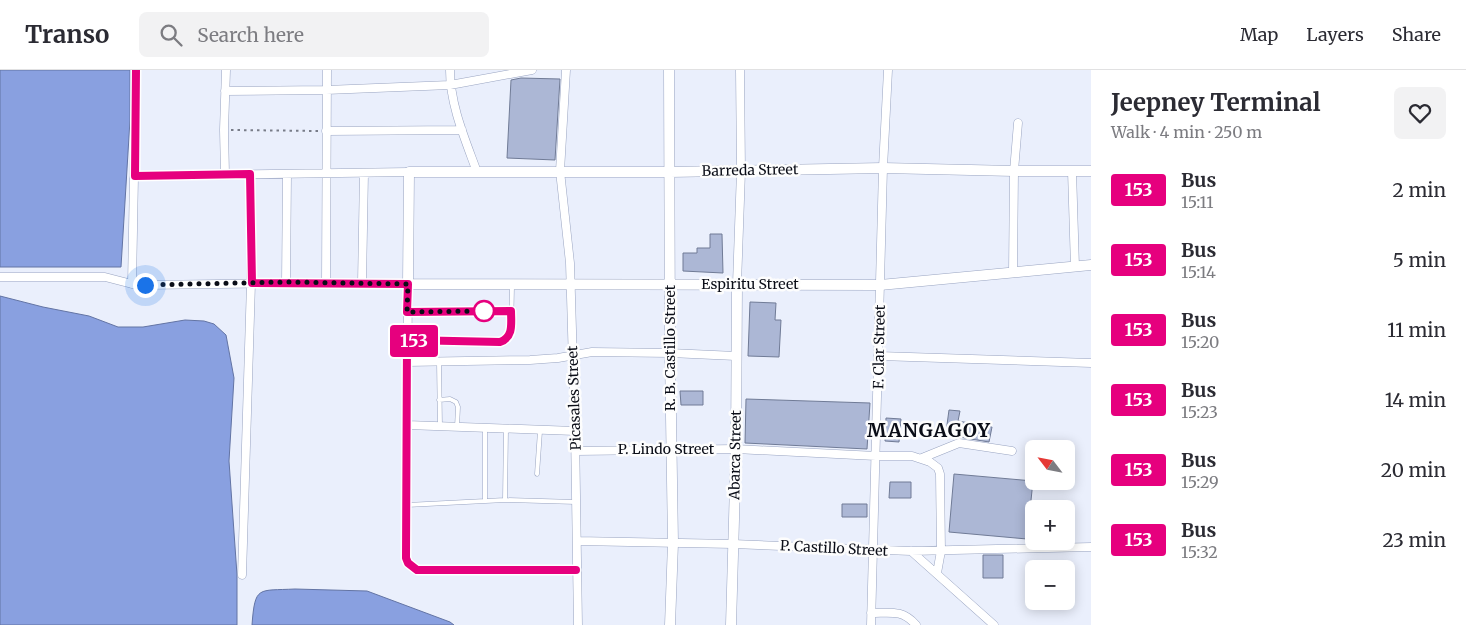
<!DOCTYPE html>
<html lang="en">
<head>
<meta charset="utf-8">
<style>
	:root { --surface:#fff; --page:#f2f2f3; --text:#2b2b33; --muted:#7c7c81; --line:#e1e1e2 }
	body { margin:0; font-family:Merriweather,serif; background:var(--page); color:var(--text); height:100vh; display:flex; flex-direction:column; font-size:19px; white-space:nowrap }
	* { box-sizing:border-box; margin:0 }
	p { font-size:16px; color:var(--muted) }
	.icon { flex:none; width:28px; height:28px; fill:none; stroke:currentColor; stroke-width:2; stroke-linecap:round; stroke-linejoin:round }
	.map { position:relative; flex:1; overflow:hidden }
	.sheet { display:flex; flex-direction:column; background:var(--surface); width:375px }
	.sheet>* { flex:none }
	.badge { padding:0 10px; border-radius:4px; font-size:18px; line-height:32px }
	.needle { width:32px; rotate:302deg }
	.tools { position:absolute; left:1025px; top:370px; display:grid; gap:10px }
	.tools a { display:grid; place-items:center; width:50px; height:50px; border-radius:8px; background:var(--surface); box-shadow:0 2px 12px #0003; font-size:25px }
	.you { position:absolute; width:25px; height:25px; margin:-12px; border:4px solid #fff; border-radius:50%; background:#1a73e8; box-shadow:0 0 0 8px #1a73e833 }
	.map>.badge { position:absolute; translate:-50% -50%; box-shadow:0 0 0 2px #fff }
	.round { display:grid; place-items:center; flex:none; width:52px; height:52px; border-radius:8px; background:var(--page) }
	.summary { display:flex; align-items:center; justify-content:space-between; height:85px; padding:0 20px }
	h1 { font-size:24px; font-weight:700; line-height:38px }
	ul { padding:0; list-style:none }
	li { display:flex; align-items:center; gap:15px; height:70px; padding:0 20px }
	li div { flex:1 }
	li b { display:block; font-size:19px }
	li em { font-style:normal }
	li .badge { min-width:55px; font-weight:700; text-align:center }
	header { display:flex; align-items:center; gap:30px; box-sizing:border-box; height:70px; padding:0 25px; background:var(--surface); border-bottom:1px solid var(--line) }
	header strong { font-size:24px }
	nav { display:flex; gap:28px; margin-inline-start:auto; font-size:18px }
	.search { width:350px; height:45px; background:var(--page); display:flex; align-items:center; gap:12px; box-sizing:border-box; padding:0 18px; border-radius:8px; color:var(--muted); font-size:19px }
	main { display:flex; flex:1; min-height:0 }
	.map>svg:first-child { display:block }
	.water { fill:#89a0e0; stroke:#6374a4 }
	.building { fill:#acb7d5; stroke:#707b96 }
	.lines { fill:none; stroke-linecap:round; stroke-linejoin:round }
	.service-casing { stroke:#99a4c1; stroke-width:5 }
	.minor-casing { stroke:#99a4c1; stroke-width:9 }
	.tertiary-casing { stroke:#99a4c1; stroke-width:11 }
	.path { stroke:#787c88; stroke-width:2; stroke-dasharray:2.5 4; stroke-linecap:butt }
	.service { stroke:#fff; stroke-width:4 }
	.minor { stroke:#fff; stroke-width:8 }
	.tertiary { stroke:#fff; stroke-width:10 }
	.line-casing { stroke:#fff; stroke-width:11 }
	.line { stroke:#e6007e; stroke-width:8 }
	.walk { stroke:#0a0d17; stroke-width:5; stroke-dasharray:0 9 }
	.stop-dot { fill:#fff; stroke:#e6007e; stroke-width:2.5 }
	.labels { text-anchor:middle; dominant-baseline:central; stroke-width:5; stroke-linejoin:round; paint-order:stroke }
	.street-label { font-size:14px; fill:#0a0d17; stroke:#fdfdfd }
	.district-label { font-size:19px; font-weight:bold; letter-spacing:1px; fill:#0a0d17; stroke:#fdfdfd }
</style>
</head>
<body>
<header>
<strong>Transo</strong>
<div class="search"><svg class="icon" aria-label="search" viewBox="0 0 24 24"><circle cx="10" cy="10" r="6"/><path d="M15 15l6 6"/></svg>Search here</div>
<nav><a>Map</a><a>Layers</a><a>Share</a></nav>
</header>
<main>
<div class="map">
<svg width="1091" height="555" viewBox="0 0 1091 555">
	<rect width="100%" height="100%" fill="#eaeffc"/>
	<path class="water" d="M 0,0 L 130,0 L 130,50 L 121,197 L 0,197 Z
		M 0,226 L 43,237 L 89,246 L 118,257 L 143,257 L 185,250 L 204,251 L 214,254 L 226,265 L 234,308 L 229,391 L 237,505 L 237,555 L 0,555 Z
		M 295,519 L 367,521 L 450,552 L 454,555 L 252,555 C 255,515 258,521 295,519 Z"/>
	<path class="building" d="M 521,8 L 560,9 L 555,90 L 507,88 L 511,10 Z
		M 710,164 L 722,164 L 723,203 L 683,201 L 683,183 L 697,183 L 697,178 L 710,178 Z
		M 750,232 L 776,233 L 775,250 L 781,250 L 779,287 L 748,286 Z
		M 680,321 L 703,321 L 703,335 L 681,335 Z
		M 746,329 L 870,333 L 867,379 L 745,373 Z
		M 949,340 L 960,341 L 958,351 L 992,357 L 989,372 L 959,367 L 960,363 L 946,362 Z
		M 886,348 L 901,349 L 899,372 L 885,371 Z
		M 954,404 L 1033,411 L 1027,469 L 949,462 Z
		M 890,412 L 911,412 L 911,428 L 889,428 Z
		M 842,434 L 867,434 L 867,447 L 842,447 Z
		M 983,485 L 1003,485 L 1003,508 L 983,508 Z"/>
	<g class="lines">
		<g class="service-casing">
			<path id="service" d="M 407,242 L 511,241
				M 407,271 L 500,272 L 508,268 L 511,264 L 512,216
				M 439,292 L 440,357
				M 439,330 L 450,329 L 456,332 L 458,337 L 457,357
				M 537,404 L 540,361
				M 505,430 L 506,359
				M 485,431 L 485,359
				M 407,435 L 505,430 L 576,432"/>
		</g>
		<g class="minor-casing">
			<path id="minor" d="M 450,0 C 450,35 465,69 477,102
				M 566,0 L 560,101 L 570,193 L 575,361 L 578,555
				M 225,21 L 326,20 L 450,15 L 532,0
				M 326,61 L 462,60
				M 1072,101 L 1075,197
				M 225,104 L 224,60 L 226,0
				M 135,106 L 409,102
				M 1013,203 L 1014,101 L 1018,53
				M 0,207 L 105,207 L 132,214 L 145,215 L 286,213 L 408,214 L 406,488 L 408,493 L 417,500 L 576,500
				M 286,213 L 287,104
				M 362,213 L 364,103
				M 132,214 L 136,0
				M 326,214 L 327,0
				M 737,214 L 741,101 L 740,0
				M 879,286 L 1091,293
				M 407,292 L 530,290 L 558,288 L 592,282 L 670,283 L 736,286
				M 407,355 L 575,361
				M 576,381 L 736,379 L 876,386 L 912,386 L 930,392 L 938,398 L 940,404 L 941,481 L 937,503
				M 922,388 L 959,373 L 1012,381
				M 577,471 L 733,474 L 911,481 L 1091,477
				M 911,481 L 994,555
				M 242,505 L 251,213 L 250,104
				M 871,543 C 890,543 902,539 916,555
				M 871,555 L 883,98 L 888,0"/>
		</g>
		<g class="tertiary-casing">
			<path id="tertiary" d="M 669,0 L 670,283 L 673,473 L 670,555
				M 1091,101 L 1014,101 L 883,98 L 670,102 L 409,102 L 408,214 L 880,215 L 1091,195
				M 731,555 L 736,379 L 737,214"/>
		</g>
		<path class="path" d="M 231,60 L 319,61"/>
		<use href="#service" class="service"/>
		<use href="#minor" class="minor"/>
		<use href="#tertiary" class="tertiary"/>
	</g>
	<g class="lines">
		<g class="line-casing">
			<path id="line" d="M 136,0 L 135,106 L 250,104 L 252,213 L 408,214 L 407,242 L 511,241 C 511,253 514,267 500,272 L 407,270 L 406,488 L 408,493 L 417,500 L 576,500"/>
		</g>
		<use href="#line" class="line"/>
		<path class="walk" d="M 145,215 L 286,212 L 408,214 L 407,242 L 484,241"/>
	</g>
	<circle class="stop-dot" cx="484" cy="241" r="10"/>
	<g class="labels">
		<g class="street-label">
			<text transform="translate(750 100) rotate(-1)">Barreda Street</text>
			<text x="750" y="214">Espiritu Street</text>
			<text transform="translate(879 277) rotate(-89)">F. Clar Street</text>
			<text transform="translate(670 278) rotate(-90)">R. B. Castillo Street</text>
			<text transform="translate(574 328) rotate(-92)">Picasales Street</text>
			<text x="666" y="379">P. Lindo Street</text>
			<text transform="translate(735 385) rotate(-89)">Abarca Street</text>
			<text transform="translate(834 478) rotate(3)">P. Castillo Street</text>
		</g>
		<g class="district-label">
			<text x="929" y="360">MANGAGOY</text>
		</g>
	</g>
</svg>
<div class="tools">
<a><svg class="needle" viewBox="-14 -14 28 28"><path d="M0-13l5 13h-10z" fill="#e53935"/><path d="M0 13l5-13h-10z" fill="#7c7c81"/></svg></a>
<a>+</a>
<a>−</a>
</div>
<div class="you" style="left:145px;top:215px"></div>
<b class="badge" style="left:414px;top:271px;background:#e6007e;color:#fff">153</b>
</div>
<section class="sheet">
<div class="summary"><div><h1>Jeepney Terminal</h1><p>Walk · 4 min · 250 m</p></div><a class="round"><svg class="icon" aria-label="heart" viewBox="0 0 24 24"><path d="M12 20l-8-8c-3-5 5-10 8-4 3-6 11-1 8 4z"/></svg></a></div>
<ul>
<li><span class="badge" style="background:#e6007e;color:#fff">153</span><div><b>Bus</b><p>15:11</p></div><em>2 min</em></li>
<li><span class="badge" style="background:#e6007e;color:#fff">153</span><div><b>Bus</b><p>15:14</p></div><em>5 min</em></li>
<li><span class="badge" style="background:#e6007e;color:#fff">153</span><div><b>Bus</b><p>15:20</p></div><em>11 min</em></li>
<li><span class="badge" style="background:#e6007e;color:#fff">153</span><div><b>Bus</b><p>15:23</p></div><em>14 min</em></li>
<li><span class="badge" style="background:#e6007e;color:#fff">153</span><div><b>Bus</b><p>15:29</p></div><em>20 min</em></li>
<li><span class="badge" style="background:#e6007e;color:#fff">153</span><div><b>Bus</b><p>15:32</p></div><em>23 min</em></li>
</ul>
</section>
</main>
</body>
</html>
